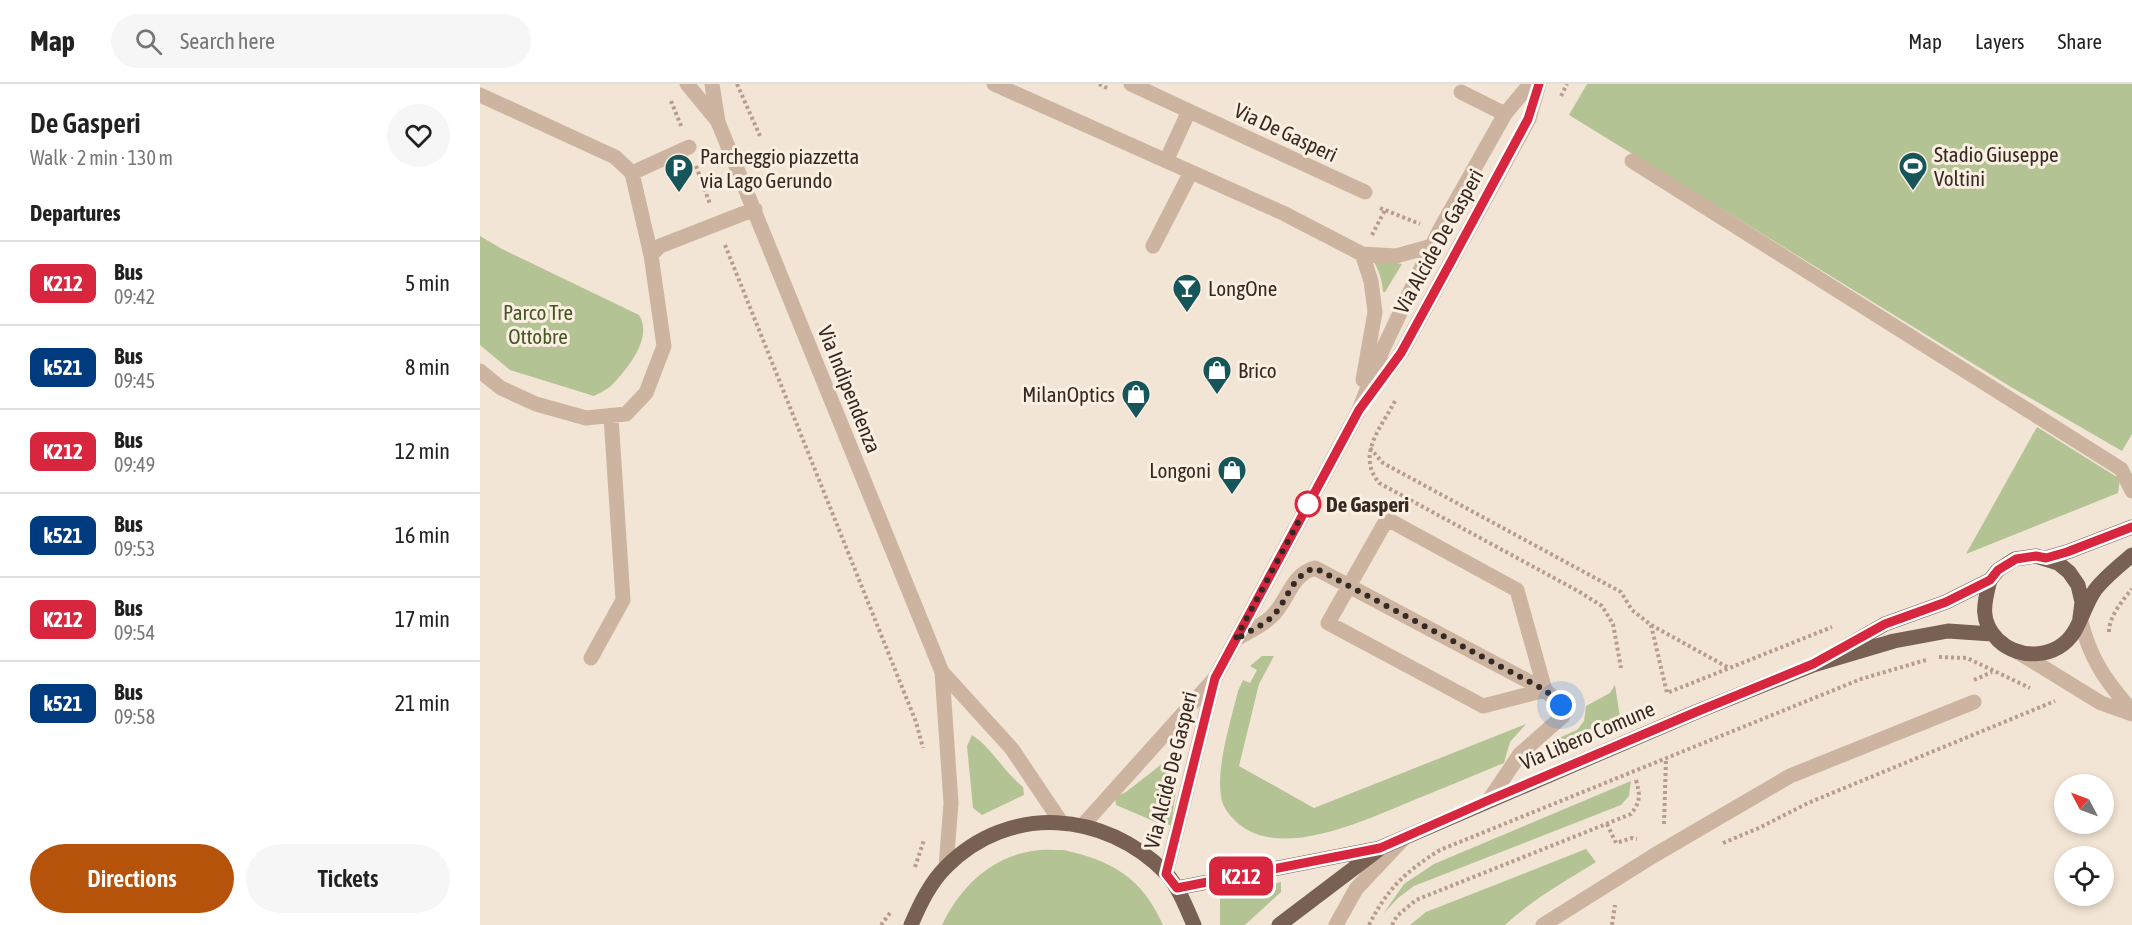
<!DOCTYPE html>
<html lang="en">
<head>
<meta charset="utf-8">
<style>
	:root { --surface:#fff; --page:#f6f6f6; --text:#222; --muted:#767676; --line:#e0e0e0; --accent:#b45309 }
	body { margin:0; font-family:"Asap Condensed",sans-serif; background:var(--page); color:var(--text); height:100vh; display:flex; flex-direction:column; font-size:22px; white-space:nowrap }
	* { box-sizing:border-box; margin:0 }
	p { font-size:20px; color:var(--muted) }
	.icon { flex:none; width:33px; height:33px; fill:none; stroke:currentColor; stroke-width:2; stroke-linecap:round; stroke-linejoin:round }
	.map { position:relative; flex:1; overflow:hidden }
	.sheet { display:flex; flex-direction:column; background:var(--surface); width:480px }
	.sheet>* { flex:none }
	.badge { padding:0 12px; border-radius:9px; font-size:21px; line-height:39px }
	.needle { width:39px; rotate:311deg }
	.tools { position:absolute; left:1574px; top:690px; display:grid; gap:12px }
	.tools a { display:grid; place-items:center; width:60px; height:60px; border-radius:50%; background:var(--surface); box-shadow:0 3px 9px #0003; font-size:30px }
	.you { position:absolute; width:30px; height:30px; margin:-15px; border:4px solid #fff; border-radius:50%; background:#1a73e8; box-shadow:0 0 0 9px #1a73e833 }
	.map>.badge { position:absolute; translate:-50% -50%; box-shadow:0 0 0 3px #fff }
	h2 { padding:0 30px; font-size:22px; line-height:54px }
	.round { display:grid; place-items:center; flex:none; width:63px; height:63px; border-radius:32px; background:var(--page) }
	.headline { display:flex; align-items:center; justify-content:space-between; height:102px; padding:0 30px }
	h1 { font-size:28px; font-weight:600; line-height:45px }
	.primary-button { display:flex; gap:12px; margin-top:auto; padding:12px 30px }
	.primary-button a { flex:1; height:69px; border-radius:36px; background:var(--accent); color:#fff; font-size:24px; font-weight:600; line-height:69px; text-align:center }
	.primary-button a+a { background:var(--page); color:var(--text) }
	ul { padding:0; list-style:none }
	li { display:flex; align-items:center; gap:18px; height:84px; padding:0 30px; border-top:2px solid var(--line) }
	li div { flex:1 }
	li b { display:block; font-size:22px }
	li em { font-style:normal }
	li .badge { min-width:66px; font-weight:700; text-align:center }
	header { display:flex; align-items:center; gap:36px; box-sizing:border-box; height:84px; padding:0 30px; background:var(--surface); border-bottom:2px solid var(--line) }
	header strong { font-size:28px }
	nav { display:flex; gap:33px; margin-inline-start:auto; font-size:21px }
	.search { width:420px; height:54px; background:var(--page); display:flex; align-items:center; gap:15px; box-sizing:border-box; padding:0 21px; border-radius:33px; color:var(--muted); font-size:22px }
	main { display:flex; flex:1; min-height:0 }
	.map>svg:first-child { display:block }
	.green { fill:#b3c394 }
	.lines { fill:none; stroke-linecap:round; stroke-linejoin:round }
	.path { stroke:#b79d8a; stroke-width:4; stroke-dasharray:3 3; stroke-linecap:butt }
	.minor { stroke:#ccb4a0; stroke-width:15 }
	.major { stroke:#786053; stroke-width:15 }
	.line-casing { stroke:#fff; stroke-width:14 }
	.line { stroke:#d7263d; stroke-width:9 }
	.walk { stroke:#352924; stroke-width:6; stroke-dasharray:0 10.8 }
	.stop-dot { fill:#fff; stroke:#d7263d; stroke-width:3 }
	.labels { text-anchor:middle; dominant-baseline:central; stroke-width:6; stroke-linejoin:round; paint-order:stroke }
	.street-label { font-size:21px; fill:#352924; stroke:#fbefe1 }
	.poi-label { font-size:21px; fill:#352924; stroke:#fbefe1; text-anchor:start }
	.park-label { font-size:21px; fill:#445526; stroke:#fbefe1 }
	.stop-label { font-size:21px; font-weight:bold; fill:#352924; stroke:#fbefe1; text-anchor:start }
</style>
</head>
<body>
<header>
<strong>Map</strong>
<div class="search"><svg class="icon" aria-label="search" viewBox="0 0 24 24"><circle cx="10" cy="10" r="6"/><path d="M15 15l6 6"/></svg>Search here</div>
<nav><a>Map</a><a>Layers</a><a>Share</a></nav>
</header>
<main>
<section class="sheet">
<div class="headline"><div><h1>De Gasperi</h1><p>Walk · 2 min · 130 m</p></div><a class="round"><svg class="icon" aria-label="heart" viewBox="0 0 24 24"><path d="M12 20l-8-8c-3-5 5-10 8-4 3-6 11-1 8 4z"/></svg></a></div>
<h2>Departures</h2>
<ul>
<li><span class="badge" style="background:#d7263d;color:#fff">K212</span><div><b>Bus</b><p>09:42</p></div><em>5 min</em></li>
<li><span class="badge" style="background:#003b80;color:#fff">k521</span><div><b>Bus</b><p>09:45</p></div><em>8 min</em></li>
<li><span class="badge" style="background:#d7263d;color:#fff">K212</span><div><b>Bus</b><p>09:49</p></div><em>12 min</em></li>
<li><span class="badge" style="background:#003b80;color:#fff">k521</span><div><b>Bus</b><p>09:53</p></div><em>16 min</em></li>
<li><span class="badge" style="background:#d7263d;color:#fff">K212</span><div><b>Bus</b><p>09:54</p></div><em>17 min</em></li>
<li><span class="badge" style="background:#003b80;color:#fff">k521</span><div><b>Bus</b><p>09:58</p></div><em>21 min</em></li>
</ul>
<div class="primary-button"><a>Directions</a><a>Tickets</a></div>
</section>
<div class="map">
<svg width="1652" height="841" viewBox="0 0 1652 841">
	<rect width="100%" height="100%" fill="#f3e5d5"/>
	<path class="green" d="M 1107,0 L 1652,0 L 1652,350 L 1642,367 L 1531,303 L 1089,31 Z
		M 0,152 L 22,165 L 159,231 C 173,253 149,283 134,299 C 129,305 121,308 114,312 L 30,286 L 0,261 Z
		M 892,175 L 922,180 L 905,208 L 903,208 C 902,195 899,186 892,175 Z
		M 1557,343 L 1640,395 L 1638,409 L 1486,470 Z
		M 782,572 L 794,572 L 779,600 L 759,682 L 834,724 L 1046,640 L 1030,658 L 1024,679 L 1019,681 C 991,693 963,704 934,716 C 889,734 805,776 760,741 C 754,736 746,728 743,720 C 733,691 751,637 758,607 L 763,596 L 770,599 L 777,586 L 770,582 Z
		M 1135,601 L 1140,633 L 1066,663 L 1065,660 L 1097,646 L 1104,637 L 1106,622 L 1130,609 Z
		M 492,651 C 512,664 524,688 543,703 L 544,711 L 502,731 L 493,724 L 487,662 Z
		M 692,672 L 700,677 L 691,741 L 678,739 L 636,721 L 635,713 L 646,708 Z
		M 1151,697 L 1149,712 L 1141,721 L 934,802 L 918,814 L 903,830 L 924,800 L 954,780 Z
		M 1106,765 L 1116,778 C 1084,798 1053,815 1025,841 L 930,841 L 946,828 Z
		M 584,766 C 633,777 662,794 683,841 L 462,841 C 480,804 509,774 552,767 C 562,765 574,766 584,766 Z
		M 801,798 L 801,808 L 765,841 L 740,841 L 740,807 L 764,808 Z"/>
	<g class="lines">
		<path class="path" d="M 257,0 L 280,52
			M 619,0 L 629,5
			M 1081,12 L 1087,0
			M 191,17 L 202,44
			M 216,82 L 230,120
			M 900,124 L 940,140
			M 892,151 L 905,126
			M 245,161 L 436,638 L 443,664
			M 915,317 C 901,344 876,370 899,399 L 1098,507 L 1122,522 L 1133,540 L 1141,584
			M 890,364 L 903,379 L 1141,508 L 1152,526 L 1171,541 L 1249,584
			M 1171,541 L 1187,609 L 1352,543
			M 1629,548 C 1629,532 1643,516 1652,505
			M 1459,573 L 1487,574 L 1550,604
			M 1494,596 L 1512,588
			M 1127,740 L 1136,759 L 1152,754 L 1157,755
			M 1184,740 L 1186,674
			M 1243,759 L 1279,744 L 1328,719 L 1575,617
			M 435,783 L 444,756
			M 401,841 L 410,829
			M 889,841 C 907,805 926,787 960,766 L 1381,595 L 1446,576
			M 912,841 L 917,832 L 936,816 L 1151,730 C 1161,717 1160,711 1156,696
			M 1132,841 L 1135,821"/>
		<path class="minor" d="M 207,0 L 236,35
			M 232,0 L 238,38 L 462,588 L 471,719 L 466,783
			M 514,0 L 803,129 L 882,170 L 916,172 L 952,162
			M 651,0 L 709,27 L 686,77
			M 981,8 L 1025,30
			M 0,11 L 135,73 L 152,89 L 171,171 L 184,262 L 166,309 L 146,330 L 106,334 L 56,320 L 21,304 L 0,287
			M 709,27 L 885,108
			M 1152,77 L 1641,385 L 1652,407
			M 152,89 L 209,63
			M 673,162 L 711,88
			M 882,170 L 891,197 L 895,228 L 883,296
			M 171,171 L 180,162 L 275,125
			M 891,309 L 921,269 L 1049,35 L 1059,0
			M 907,435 L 1037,506 L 1065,606 L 1003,622 L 848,539 Z
			M 1600,534 C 1610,575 1625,596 1652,627
			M 758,554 C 768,548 781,542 791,533 C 808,518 810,491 835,484 L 1065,606 L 1081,621 L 1083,632 L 1040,670 L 1009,716
			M 1538,568 L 1621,619 L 1652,630
			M 111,574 L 143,516 L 131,333
			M 462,588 L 532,665 L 581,738
			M 603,741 L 735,594 L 879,326 L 902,267 L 959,147 L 1025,30 L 1050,0
			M 686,790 L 734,597
			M 856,841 L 876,805 L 923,755
			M 1063,841 L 1173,772 L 1310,692 L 1494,618"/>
		<path class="major" d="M 1566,474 L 1587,468 L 1652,443
			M 1510,496 C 1504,519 1499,537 1518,556 C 1540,577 1578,574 1594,548 C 1602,535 1606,519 1615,506 C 1625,493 1639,482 1652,471
			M 1358,567 L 1405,540 L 1466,518 L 1510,496 L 1518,486 L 1535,475 L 1556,472 L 1578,479 L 1589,488 L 1598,501 L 1602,518 L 1600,534
			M 697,804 L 900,764 L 1216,628 L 1333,581 L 1414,557 L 1468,547 L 1512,550
			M 431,841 C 440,820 450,799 466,783 C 529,719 625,727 686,789 C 699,804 706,823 714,841
			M 799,841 L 898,766"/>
	</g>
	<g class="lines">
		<g class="line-casing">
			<path id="line" d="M 1059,0 L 1048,35 L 973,174 L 921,269 L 879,326 L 735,594 L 686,790 L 697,804 L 900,764 L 1009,716 L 1216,628 L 1333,580 L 1405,540 L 1466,518 L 1510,496 L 1518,486 L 1536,475 L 1556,472 L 1566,474 L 1587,468 L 1652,443"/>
		</g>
		<use href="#line" class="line"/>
		<path class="walk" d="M 828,420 L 755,556 C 766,549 782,542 792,533 C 808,517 811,491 835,484 L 1065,606 L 1081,621"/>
	</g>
	<defs>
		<g id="stadium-pin" transform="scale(1.5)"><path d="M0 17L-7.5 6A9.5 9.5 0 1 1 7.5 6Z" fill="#165559" stroke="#fbefe1"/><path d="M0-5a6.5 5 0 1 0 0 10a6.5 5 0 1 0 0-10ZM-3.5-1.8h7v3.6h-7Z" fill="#fff"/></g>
		<g id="parking-pin" transform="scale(1.5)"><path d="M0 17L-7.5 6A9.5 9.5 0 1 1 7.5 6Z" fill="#165559" stroke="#fbefe1"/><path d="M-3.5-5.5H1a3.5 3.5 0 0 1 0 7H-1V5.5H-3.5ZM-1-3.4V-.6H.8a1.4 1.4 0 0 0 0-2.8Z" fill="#fff"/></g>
		<g id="bar-pin" transform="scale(1.5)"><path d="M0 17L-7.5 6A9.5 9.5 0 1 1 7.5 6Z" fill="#165559" stroke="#fbefe1"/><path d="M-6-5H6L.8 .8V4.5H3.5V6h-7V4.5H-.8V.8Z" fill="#fff"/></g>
		<g id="shop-pin" transform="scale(1.5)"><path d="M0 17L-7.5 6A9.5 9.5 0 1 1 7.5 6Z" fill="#165559" stroke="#fbefe1"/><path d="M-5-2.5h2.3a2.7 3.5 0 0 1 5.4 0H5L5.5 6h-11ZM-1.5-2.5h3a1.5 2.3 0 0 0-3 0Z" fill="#fff"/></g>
	</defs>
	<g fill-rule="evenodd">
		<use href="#stadium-pin" x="1433" y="82"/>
		<use href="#parking-pin" x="199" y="84"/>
		<use href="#bar-pin" x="707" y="204"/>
		<use href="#shop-pin" x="737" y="286"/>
		<use href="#shop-pin" x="656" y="310"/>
		<use href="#shop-pin" x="752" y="386"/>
	</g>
	<circle class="stop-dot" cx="828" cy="420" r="12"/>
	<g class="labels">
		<g class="street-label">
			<text transform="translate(806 48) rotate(25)">Via De Gasperi</text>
			<text transform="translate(958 157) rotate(-61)">Via Alcide De Gasperi</text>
			<text transform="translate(370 305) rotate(68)">Via Indipendenza</text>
			<text transform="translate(1107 651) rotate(-23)">Via Libero Comune</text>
			<text transform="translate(690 686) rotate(-76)">Via Alcide De Gasperi</text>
		</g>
		<g class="poi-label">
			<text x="1454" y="70">Stadio Giuseppe<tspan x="1454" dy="24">Voltini</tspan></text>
			<text x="220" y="72">Parcheggio piazzetta<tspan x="220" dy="24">via Lago Gerundo</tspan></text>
			<text x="728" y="204">LongOne</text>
			<text x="758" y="286">Brico</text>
			<text x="635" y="310" text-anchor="end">MilanOptics</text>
			<text x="731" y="386" text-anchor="end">Longoni</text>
		</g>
		<g class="park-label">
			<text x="58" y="228">Parco Tre<tspan x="58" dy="24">Ottobre</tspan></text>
		</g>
		<g class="stop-label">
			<text x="846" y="420">De Gasperi</text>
		</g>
	</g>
</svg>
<div class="tools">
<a><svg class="needle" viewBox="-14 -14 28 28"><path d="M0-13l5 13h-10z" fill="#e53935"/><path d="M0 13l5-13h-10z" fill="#767676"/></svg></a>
<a><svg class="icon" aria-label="locate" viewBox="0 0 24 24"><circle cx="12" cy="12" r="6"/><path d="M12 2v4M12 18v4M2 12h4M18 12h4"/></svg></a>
</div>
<div class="you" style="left:1081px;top:621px"></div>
<b class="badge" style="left:761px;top:792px;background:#d7263d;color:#fff">K212</b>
</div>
</main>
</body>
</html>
